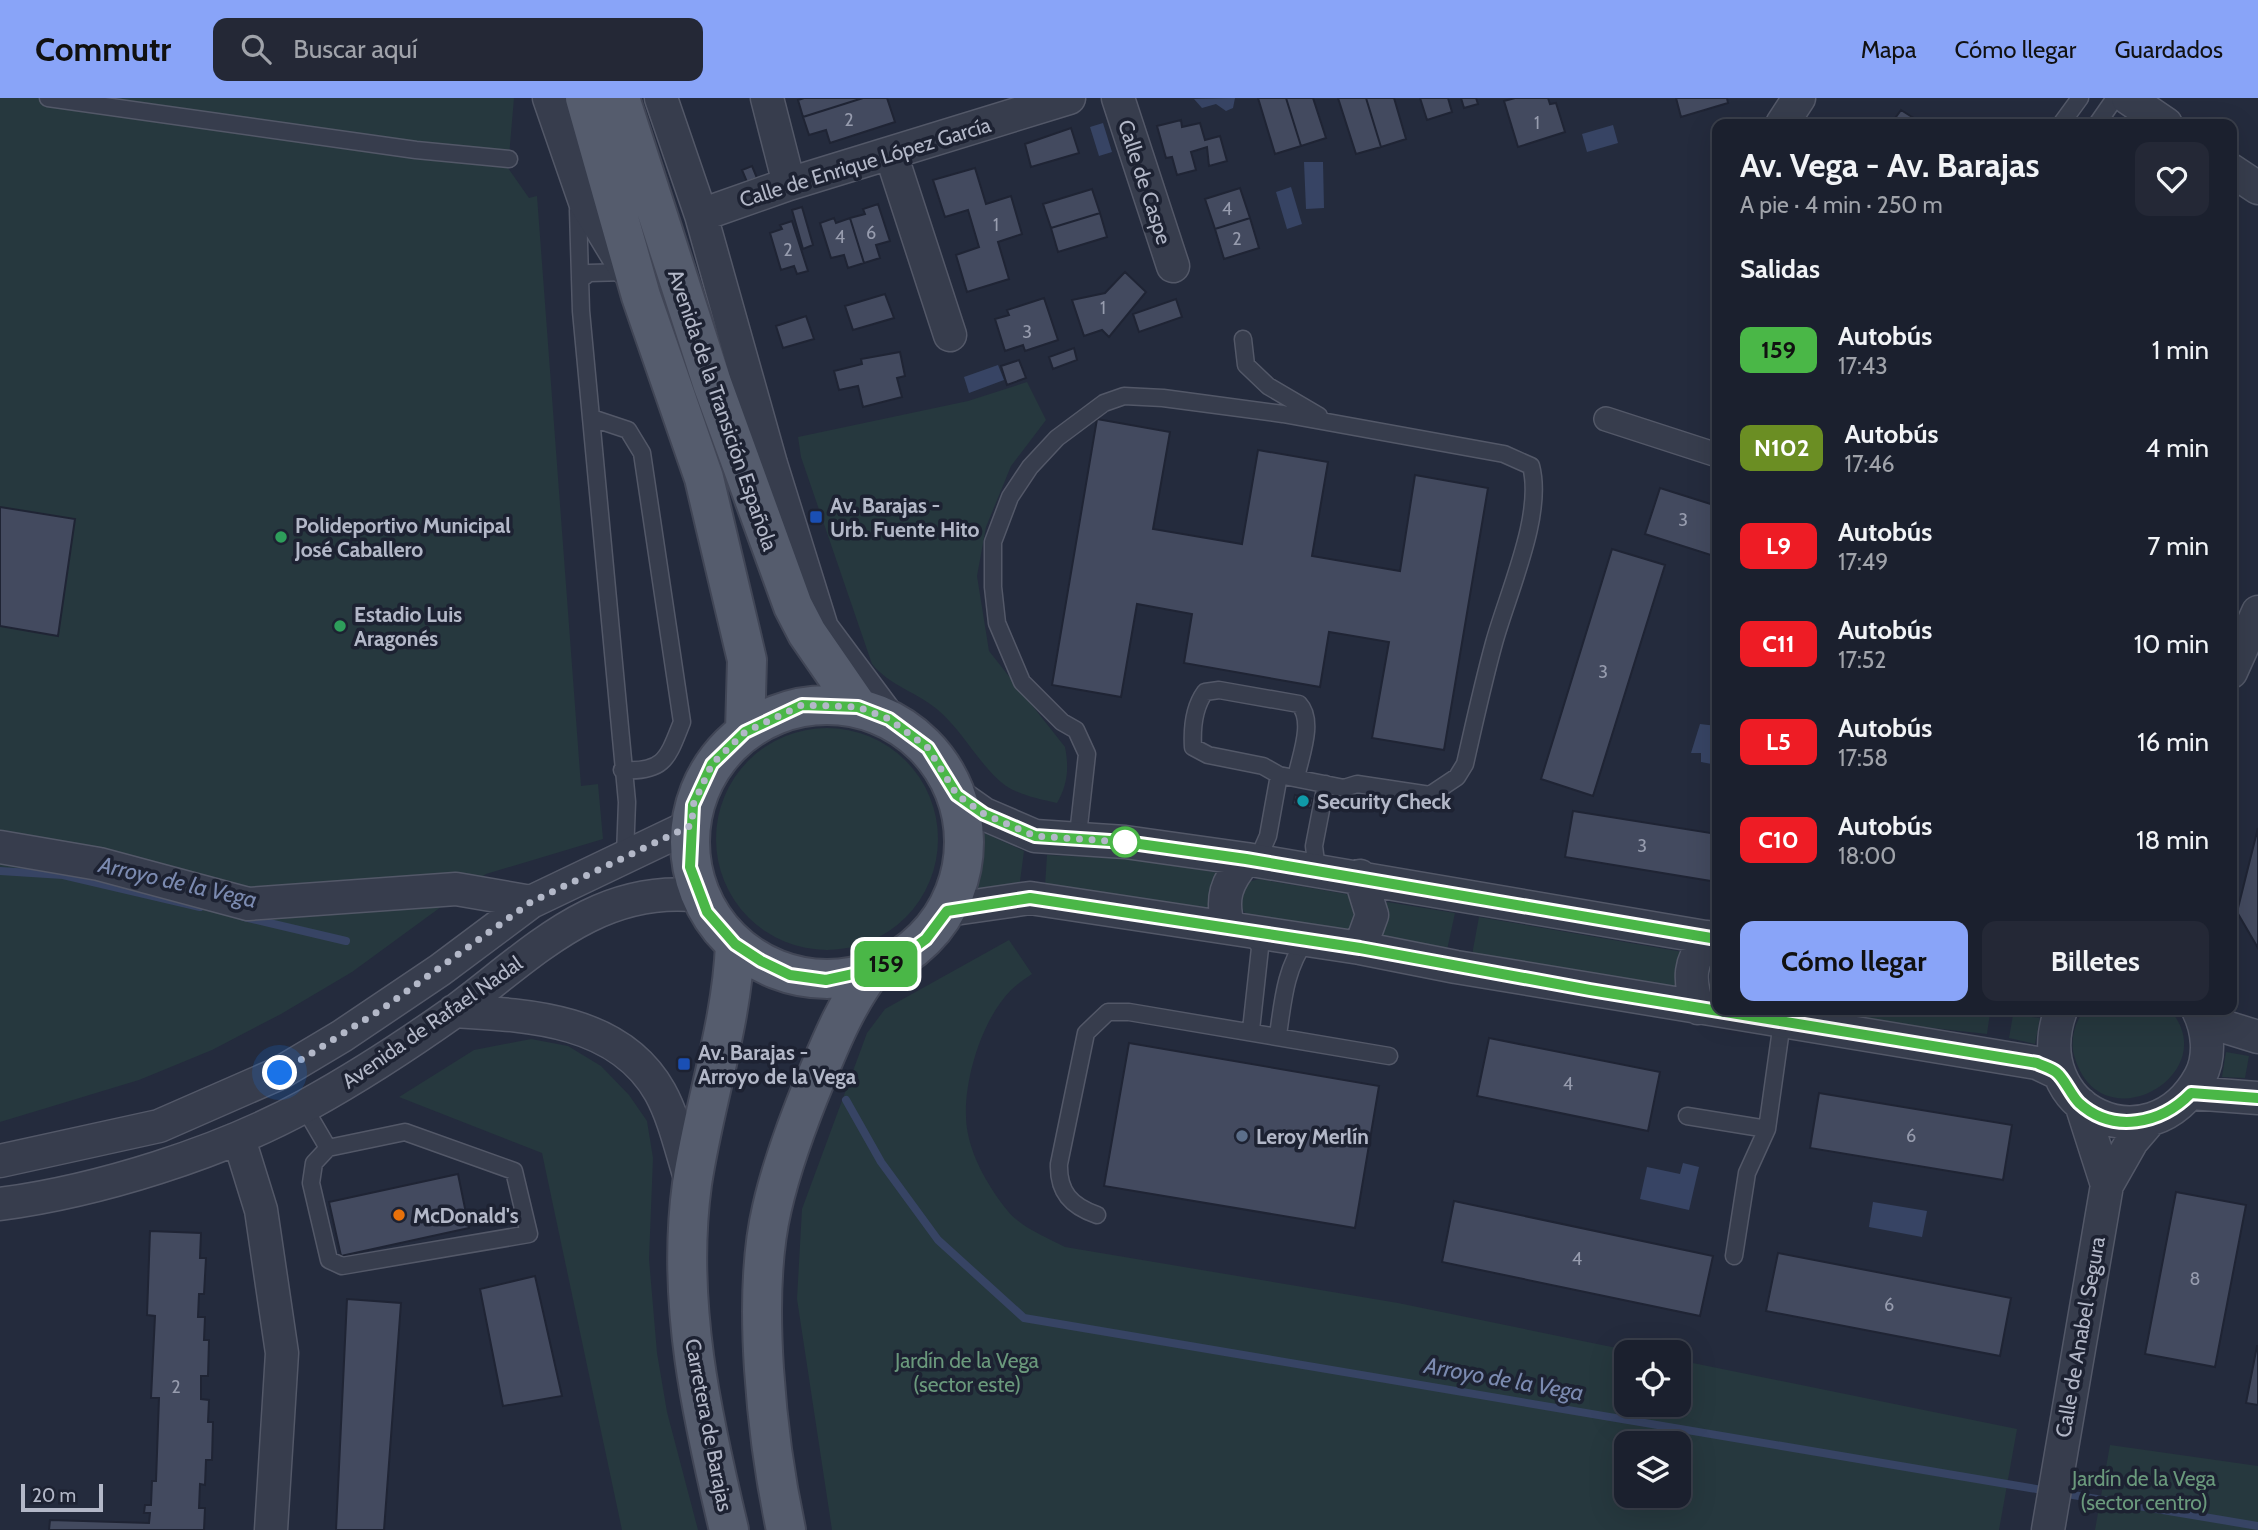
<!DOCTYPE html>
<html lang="es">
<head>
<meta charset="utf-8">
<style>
	:root { --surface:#1b202e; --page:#242836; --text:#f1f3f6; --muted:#a0a3aa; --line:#393e4a; --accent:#89a4f8 }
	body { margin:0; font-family:Cabin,sans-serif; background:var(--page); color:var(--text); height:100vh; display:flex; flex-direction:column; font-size:26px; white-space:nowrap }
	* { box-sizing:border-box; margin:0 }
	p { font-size:23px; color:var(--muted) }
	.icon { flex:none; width:38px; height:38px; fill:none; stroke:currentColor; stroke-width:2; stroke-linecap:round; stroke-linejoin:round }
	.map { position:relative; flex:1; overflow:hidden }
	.panel { position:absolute; left:1712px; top:21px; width:525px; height:896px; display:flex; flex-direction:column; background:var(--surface); border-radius:14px; box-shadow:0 7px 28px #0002,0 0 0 2px var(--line) }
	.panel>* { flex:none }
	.badge { padding:0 14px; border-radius:10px; font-size:24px; line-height:46px }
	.controls { position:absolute; left:1614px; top:1242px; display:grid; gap:14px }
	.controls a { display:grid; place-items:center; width:77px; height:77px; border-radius:14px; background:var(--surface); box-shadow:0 7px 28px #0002,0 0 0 2px var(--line); font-size:35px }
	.scale { position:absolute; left:21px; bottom:18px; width:82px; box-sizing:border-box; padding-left:7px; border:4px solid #b3b8c8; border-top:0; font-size:19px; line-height:24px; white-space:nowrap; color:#b3b8c8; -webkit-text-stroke:5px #1d2232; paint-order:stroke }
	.you { position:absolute; width:35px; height:35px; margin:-18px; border:5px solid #fff; border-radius:50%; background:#1a73e8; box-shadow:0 0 0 10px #1a73e833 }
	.map>.badge { position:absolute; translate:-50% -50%; box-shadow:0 0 0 4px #fff }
	h2 { padding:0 28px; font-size:26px; line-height:63px }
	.round { display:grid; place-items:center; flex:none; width:74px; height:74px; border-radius:14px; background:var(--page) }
	.summary { display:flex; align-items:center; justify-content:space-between; height:119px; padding:0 28px }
	h1 { font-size:33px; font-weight:700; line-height:52px }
	.button { display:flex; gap:14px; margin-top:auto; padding:14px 28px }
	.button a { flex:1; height:80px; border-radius:14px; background:var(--accent); color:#111; font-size:28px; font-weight:700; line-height:80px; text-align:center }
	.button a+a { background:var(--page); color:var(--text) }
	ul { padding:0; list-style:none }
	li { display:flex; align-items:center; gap:21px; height:98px; padding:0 28px }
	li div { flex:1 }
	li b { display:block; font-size:26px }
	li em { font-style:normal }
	li .badge { min-width:77px; font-weight:700; text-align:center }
	header { display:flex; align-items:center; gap:42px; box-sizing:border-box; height:98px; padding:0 35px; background:var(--accent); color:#111 }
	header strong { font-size:33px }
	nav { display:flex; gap:38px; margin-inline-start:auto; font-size:24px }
	.search { width:490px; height:63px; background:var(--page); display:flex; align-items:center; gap:18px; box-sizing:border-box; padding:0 24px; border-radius:14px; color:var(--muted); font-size:26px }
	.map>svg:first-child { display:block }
	.green { fill:#26383e; fill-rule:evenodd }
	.water { fill:#374464 }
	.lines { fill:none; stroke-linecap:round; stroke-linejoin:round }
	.stream { stroke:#374464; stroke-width:8 }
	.building { fill:#434a5f; stroke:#1f2434; stroke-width:2 }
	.service-casing { stroke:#535868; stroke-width:19 }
	.pedestrian-casing { stroke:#535868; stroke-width:26 }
	.minor-casing { stroke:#535868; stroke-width:35 }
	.primary-casing { stroke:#414656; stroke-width:42 }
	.service { stroke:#373d4d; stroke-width:16 }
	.pedestrian { stroke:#373d4d; stroke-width:23 }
	.minor { stroke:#373d4d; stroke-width:32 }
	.primary { stroke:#555c6d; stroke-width:38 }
	.line-casing { stroke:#fff; stroke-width:16 }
	.line { stroke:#4ab747; stroke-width:10 }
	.walk { stroke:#b3b8c8; stroke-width:7; stroke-dasharray:0 12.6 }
	.transit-dot { fill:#1a4fb4; stroke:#1d2232; stroke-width:2.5 }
	.leisure-dot { fill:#2e9e5b; stroke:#1d2232; stroke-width:2.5 }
	.culture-dot { fill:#0f9aa8; stroke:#1d2232; stroke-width:2.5 }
	.stop-dot { fill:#fff; stroke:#4ab747; stroke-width:3.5 }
	.service-dot { fill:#5c6f8a; stroke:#1d2232; stroke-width:2.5 }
	.food-dot { fill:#e8710a; stroke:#1d2232; stroke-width:2.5 }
	.labels { text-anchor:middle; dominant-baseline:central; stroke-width:7; stroke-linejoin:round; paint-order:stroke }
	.number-label { font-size:18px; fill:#979cae }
	.street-label { font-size:21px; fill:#b3b8c8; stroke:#1d2232 }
	.poi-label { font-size:21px; font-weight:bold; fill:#b3b8c8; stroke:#1d2232; text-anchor:start }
	.park-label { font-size:21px; fill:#6a997c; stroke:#1d2232 }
	.water-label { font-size:23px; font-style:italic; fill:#7b8ab0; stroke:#1d2232 }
</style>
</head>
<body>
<header>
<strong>Commutr</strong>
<div class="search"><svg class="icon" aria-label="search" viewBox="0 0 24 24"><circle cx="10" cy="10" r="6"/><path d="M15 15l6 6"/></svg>Buscar aquí</div>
<nav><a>Mapa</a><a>Cómo llegar</a><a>Guardados</a></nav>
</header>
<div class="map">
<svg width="2258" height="1432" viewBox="0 0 2258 1432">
	<rect width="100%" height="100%" fill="#242b3d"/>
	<path class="green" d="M 0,0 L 514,0 L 508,70 L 529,100 L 537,98 L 581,688 L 598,686 L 603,741 L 486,776 L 352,874 L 281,916 L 212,952 L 139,982 L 0,1024 Z
		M 1027,284 L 1046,322 L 1011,368 L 986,429 L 977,478 L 989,553 L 1065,649 C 1069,669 1068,686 1057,705 C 1039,701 1022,698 1006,688 C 981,670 963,633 938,612 C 917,594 890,588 872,566 L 801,359 L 798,339 L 968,303 Z
		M716 741a111 111 0 1 1 222 0a111 111 0 1 1-222 0Z
		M 980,733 L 1024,753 L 1019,791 L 971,801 L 980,763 Z
		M 1047,757 L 1134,761 L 1219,775 L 1213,812 L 1076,790 L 1045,788 Z
		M 1259,781 L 1346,796 L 1359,808 L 1351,833 L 1343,835 L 1246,816 L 1240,809 L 1242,790 L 1248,784 Z
		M 1387,804 L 1455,815 L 1447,852 L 1379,841 L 1387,823 Z
		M 1479,819 L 1683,854 L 1677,891 L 1472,857 Z
		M 1009,842 L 1032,876 C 1025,881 1017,886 1011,892 C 980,923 959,994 968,1036 C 973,1062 990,1091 1007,1112 C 1020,1129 1046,1139 1065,1149 L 1398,1205 L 1641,1255 L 1626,1255 L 1626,1307 L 1678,1307 L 1678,1262 L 2017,1331 L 1999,1432 L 832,1432 L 797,1201 L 802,1111 L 867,935 L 885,911 ZM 1626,1346 L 1678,1346 L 1678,1398 L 1626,1398 Z
		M 1845,912 L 1977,912 L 1990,915 L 1987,936 L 1841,920 Z
		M 2085,912 L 2170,912 C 2226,976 2099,1049 2074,957 C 2070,942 2075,923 2085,912 Z
		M 2013,917 L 2040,920 L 2035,946 L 2009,940 Z
		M 531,941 L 568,948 L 601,968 L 629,997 L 647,1023 L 653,1060 L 649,1161 L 657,1255 L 667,1314 L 698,1432 L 622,1432 L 542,1055 L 399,999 L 474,952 Z
		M 2226,954 L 2249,958 L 2245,980 L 2222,979 Z
		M 2110,1347 L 2258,1368 L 2258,1432 L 2095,1432 Z"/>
	<path class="water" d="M 1235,0 L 1233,10 L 1226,13 L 1216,6 L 1202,10 L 1194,1 Z
		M 1103,25 L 1112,54 L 1099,58 L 1090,29 Z
		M 1613,27 L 1618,45 L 1587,54 L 1582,36 Z
		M 1304,64 L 1323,64 L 1324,110 L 1306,111 Z
		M 1291,89 L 1302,126 L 1287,131 L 1276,94 Z
		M 998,267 L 1004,282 L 969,295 L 964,279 Z
		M 1700,626 L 1717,628 L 1717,667 L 1701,664 L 1701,655 L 1691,655 Z
		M 1683,1065 L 1699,1069 L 1689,1112 L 1640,1101 L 1647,1069 L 1680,1076 Z
		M 1873,1104 L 1927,1113 L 1922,1139 L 1869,1129 Z"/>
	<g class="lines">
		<path class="stream" d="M 0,773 L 63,777 L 200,809
			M 244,819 L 346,843
			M 846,1002 L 881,1064 L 938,1142 L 1024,1220 L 2048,1393
			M 2061,1395 L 2258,1428"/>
	</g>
	<path class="building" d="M 804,0 L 863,0 L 803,19 L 798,2 Z
		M 863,0 L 887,0 L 895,24 L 830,45 L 826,32 L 809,37 L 803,19 Z
		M 1258,0 L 1286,0 L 1301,48 L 1275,56 Z
		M 1286,0 L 1313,0 L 1326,40 L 1301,48 Z
		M 1338,0 L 1366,0 L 1381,49 L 1356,56 Z
		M 1366,0 L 1394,0 L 1406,41 L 1381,49 Z
		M 1420,0 L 1448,0 L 1452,14 L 1427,22 Z
		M 1461,0 L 1476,0 L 1478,6 L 1464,10 Z
		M 1515,0 L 1548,0 L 1550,6 L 1556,5 L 1565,34 L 1518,49 L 1504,3 Z
		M 1676,0 L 1727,0 L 1728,5 L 1681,19 Z
		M 1901,12 L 1923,26 L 1891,26 Z
		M 1181,22 L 1182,29 L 1200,25 L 1205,42 L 1220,38 L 1227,63 L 1209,68 L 1207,49 L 1191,54 L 1196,72 L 1177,77 L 1172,59 L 1166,60 L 1157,28 Z
		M 1071,30 L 1079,55 L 1031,69 L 1025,46 Z
		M 752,68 L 757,80 L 747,84 L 742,72 Z
		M 975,70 L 986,106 L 1011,98 L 1022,136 L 998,144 L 1009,181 L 967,194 L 956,157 L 979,149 L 968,112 L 945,119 L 933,82 Z
		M 1240,90 L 1250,120 L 1215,131 L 1205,101 Z
		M 1092,91 L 1100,115 L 1051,130 L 1043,106 Z
		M 878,106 L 890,143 L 876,147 L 880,160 L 864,165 L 850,120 L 865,116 L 863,111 Z
		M 802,109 L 813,147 L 803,151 L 792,112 Z
		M 1100,115 L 1107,139 L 1058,154 L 1051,130 Z
		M 834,120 L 836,125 L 850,120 L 864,165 L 848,170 L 844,157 L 831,160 L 820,125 Z
		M 1250,120 L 1259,150 L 1224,161 L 1215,131 Z
		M 792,123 L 808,173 L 797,176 L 794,168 L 781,172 L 770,135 L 782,131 L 780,127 Z
		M 1125,174 L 1146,194 L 1109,239 L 1102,232 L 1084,238 L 1072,202 L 1105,195 Z
		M 885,196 L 894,220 L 853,232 L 845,208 Z
		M 1044,200 L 1058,242 L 1025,253 L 1023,247 L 1005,253 L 995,221 L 1009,217 L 1007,212 Z
		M 1176,201 L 1182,219 L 1139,234 L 1133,216 Z
		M 806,218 L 814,241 L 783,250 L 776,228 Z
		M 1074,250 L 1077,262 L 1053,271 L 1049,259 Z
		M 900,254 L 905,278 L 897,280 L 902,299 L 863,309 L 858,288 L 839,292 L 834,273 L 862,266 L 861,261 Z
		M 1019,262 L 1026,280 L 1007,287 L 1001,268 Z
		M 1097,321 L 1170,334 L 1153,431 L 1242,446 L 1258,352 L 1328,364 L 1312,458 L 1400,473 L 1415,377 L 1488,390 L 1444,652 L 1372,640 L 1389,544 L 1329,534 L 1320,589 L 1184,565 L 1192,516 L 1137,506 L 1121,599 L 1052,587 Z
		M 1660,390 L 1717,408 L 1717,459 L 1645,436 Z
		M 0,409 L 75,421 L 58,538 L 0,528 Z
		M 1612,451 L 1665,467 L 1593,698 L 1541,681 Z
		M 1295,697 L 1313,701 L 1311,710 L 1293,706 Z
		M 1573,713 L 1717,736 L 1717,784 L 1565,759 Z
		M 2258,730 L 2258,850 L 2237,814 Z
		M 1489,940 L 1660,974 L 1648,1033 L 1477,998 Z
		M 1129,945 L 1379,988 L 1355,1130 L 1104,1088 Z
		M 1819,995 L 2012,1027 L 2003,1082 L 1810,1050 Z
		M 458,1076 L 469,1130 L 341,1158 L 329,1104 Z
		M 2176,1094 L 2246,1107 L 2215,1269 L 2145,1256 Z
		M 1454,1103 L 1713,1158 L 1700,1218 L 1442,1164 Z
		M 150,1133 L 201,1135 L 200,1160 L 206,1160 L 204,1196 L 199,1196 L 198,1219 L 205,1219 L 204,1242 L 209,1242 L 208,1278 L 201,1278 L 201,1301 L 209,1302 L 208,1324 L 213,1324 L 212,1362 L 206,1362 L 205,1387 L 200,1386 L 199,1410 L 205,1410 L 204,1432 L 49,1432 L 50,1422 L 149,1425 L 150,1415 L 144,1415 L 145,1407 L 151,1407 L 152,1383 L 156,1383 L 159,1300 L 151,1300 L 155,1218 L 147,1217 Z
		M 1778,1155 L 2011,1200 L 2000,1258 L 1766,1213 Z
		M 535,1178 L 562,1298 L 503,1308 L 480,1191 Z
		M 347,1201 L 401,1205 L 384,1432 L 336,1432 Z
		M 2257,1248 L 2258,1248 L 2258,1307 L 2246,1305 Z"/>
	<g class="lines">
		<g class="service-casing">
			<path id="service" d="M 48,0 L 416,52 L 509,61
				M 2061,26 L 2080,0
				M 2097,26 L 2115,0
				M 583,106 L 578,112 L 581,213 L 627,704 L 625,757
				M 580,182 L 589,175 L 627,174
				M 1243,241 L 1246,267 L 1268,288 L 1319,318
				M 592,320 L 628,332 L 642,355 L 682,624 C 668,659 665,675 622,672
				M 2231,524 L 2256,532
				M 1070,742 L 1079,728 L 1087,656 L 1076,632 L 1062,624 L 1022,584 L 997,525 L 993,489 L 993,444 L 1010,399 L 1030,369 L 1057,340 L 1104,305 L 1124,298 L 1163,300 L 1283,316 L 1504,356 L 1531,368 C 1544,417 1508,494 1494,545 C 1483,585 1474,626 1465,666 L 1457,679 L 1430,697 L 1357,686 L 1344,690 L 1279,677 L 1263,668 L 1208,657 L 1193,649 C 1192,631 1194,609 1205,594 L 1219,592 L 1299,606 C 1315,623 1300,659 1296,680
				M 1257,763 L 1268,738 L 1279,677
				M 1317,772 L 1314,748 L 1326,686
				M 1251,932 L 1260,850 L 1252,834
				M 1278,937 C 1283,903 1285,871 1306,842
				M 304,1009 L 328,1050 L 314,1065 L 311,1085 L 329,1162 L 342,1168 L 529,1136 L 514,1073 L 405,1034 L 328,1050
				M 1687,1018 L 1767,1031 L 1782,924
				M 1097,1117 C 1071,1108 1058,1094 1059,1066 L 1086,935 L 1108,914 L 1129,914 L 1389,958
				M 1734,1158 L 1747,1075 L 1767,1031"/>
		</g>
		<g class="pedestrian-casing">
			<path id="pedestrian" d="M 1606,321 L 1717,357"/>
		</g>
		<g class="minor-casing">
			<path id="minor" d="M 549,0 L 585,104 L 625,170
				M 661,0 L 701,117 L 771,366 L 822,530 L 889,620
				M 767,0 L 789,86
				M 1118,0 L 1173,168
				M 2128,0 L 2166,26
				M 1782,26 L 1799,0
				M 891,56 L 950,237
				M 2231,72 L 2258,90
				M 701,117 L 789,86 L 1069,0
				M 2231,574 L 2258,514
				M 957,697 L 984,716 L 1035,738 L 1125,744 L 1246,761 L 1717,841
				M 0,749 L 99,766 L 248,806 L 456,791 L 531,804
				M 947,812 L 1030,800 L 1360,850 L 1456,869 L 2037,965 L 2058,975
				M 1229,830 C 1220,801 1226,784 1246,761
				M 1360,850 L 1372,817 L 1360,778
				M 1698,910 C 1688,881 1689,864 1708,839
				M 2061,912 C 2024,1012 2150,1070 2200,979 C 2211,958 2208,932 2198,912
				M 454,913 C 528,917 619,921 660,994 C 675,1021 682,1056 692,1086
				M 2203,922 L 2258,939
				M 2191,995 L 2258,1000
				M 2081,1006 L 2107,1087
				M 239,1041 L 261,1112 L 282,1255 L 271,1432
				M 0,1063 L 159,1028 L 280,975 L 342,938 L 440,872 L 531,804 L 692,727
				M 0,1106 C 98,1093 220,1055 307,1007 C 358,979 407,947 455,913 C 532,856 597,785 701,798
				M 2048,1432 L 2107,1087 L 2132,1043 L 2150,1022"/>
		</g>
		<g class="primary-casing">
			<path id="primary" d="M 585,0 L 641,198 L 704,380 L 747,562 L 745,633
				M 620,0 L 712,285 L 793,508 L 807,535 L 858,609
				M690 744a137 137 0 1 1 274 0a137 137 0 1 1-274 0Z
				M 729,1432 C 702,1319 676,1203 692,1086 C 704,1005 732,927 735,846
				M 786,1432 C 767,1343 751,1199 772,1110 C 782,1066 799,1021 816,980 C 832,941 847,905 872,872"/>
		</g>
		<use href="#service" class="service"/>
		<use href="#pedestrian" class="pedestrian"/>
		<use href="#minor" class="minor"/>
		<use href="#primary" class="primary"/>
	</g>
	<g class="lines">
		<g class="line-casing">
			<path id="line" d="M 1717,841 L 1246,761 L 1125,744 L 1035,738 L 984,716 L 957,697 L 928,650 L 889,621 L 858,609 L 802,607 L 745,634 L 712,666 L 693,707 L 690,769 L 707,814 L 735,846 L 761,863 L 790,877 L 826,882 L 872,872 L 900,860 L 926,841 L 947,813 L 1030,800 L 1360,850 L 1590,892 L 2037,965 C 2043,968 2051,970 2056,974 C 2065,981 2070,996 2079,1005 C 2113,1036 2161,1026 2191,995 L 2258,1000"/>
		</g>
		<use href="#line" class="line"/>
		<path class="walk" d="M 280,975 L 382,911 L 531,804 L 692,727 L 693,707 L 712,666 L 745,634 L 802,607 L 858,609 L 889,621 L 928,650 L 957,697 L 984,716 L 1035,738 L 1125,744"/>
	</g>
	<g class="transit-dot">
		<rect x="809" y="412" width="14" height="14" rx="3.5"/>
		<rect x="677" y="959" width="14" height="14" rx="3.5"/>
	</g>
	<g class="leisure-dot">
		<circle cx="281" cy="439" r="7"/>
		<circle cx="340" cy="528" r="7"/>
	</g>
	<circle class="culture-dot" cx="1303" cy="703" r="7"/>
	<circle class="stop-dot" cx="1125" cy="744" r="14"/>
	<circle class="service-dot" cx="1242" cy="1038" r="7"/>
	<circle class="food-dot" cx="399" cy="1117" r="7"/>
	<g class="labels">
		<g class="number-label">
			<text x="849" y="22">2</text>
			<text x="1537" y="25">1</text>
			<text x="1227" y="111">4</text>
			<text x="996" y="127">1</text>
			<text x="871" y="135">6</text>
			<text x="840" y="139">4</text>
			<text x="1237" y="141">2</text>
			<text x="788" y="152">2</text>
			<text x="1103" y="210">1</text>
			<text x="1027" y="234">3</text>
			<text x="1683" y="422">3</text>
			<text x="1603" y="574">3</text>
			<text x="1642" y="748">3</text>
			<text x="1568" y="986">4</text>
			<text x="1911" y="1038">6</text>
			<text x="1577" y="1161">4</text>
			<text x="2195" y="1181">8</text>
			<text x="1889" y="1207">6</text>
			<text x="176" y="1289">2</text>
		</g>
		<g class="street-label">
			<text transform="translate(865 64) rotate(-17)">Calle de Enrique López García</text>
			<text transform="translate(1145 84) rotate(72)">Calle de Caspe</text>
			<text transform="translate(723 312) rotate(71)">Avenida de la Transición Española</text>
			<text transform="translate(432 924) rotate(-35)">Avenida de Rafael Nadal</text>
			<text transform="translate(2080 1239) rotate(-80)">Calle de Anabel Segura</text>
			<text transform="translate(709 1327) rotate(79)">Carretera de Barajas</text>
		</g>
		<g class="poi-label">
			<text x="830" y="407">Av. Barajas -<tspan x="830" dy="24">Urb. Fuente Hito</tspan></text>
			<text x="295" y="427">Polideportivo Municipal<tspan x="295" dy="24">José Caballero</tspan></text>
			<text x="354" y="516">Estadio Luis<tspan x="354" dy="24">Aragonés</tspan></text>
			<text x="1317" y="703">Security Check</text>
			<text x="698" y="954">Av. Barajas -<tspan x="698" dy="24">Arroyo de la Vega</tspan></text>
			<text x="1256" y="1038">Leroy Merlín</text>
			<text x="413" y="1117">McDonald's</text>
		</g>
		<g class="park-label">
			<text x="967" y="1262">Jardín de la Vega<tspan x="967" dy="24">(sector este)</tspan></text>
			<text x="2144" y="1380">Jardín de la Vega<tspan x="2144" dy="24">(sector centro)</tspan></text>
		</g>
		<g class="water-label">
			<text transform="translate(178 784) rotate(13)">Arroyo de la Vega</text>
			<text transform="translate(1504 1281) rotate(10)">Arroyo de la Vega</text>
		</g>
	</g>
</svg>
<div class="controls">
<a><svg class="icon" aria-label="locate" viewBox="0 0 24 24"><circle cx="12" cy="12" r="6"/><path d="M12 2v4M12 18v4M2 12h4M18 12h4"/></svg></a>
<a><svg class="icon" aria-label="layers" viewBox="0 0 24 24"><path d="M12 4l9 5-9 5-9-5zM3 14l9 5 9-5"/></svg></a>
</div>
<div class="scale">20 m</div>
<div class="you" style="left:280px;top:975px"></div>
<b class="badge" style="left:886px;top:866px;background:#4ab747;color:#111">159</b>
<section class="panel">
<div class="summary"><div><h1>Av. Vega - Av. Barajas</h1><p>A pie · 4 min · 250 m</p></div><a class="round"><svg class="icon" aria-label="heart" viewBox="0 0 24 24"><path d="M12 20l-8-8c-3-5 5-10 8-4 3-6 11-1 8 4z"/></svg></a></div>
<h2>Salidas</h2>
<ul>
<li><span class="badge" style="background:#4ab747;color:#111">159</span><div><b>Autobús</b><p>17:43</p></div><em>1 min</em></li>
<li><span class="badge" style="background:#6b8e23;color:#fff">N102</span><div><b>Autobús</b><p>17:46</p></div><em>4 min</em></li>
<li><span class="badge" style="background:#ee1c25;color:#fff">L9</span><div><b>Autobús</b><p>17:49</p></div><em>7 min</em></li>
<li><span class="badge" style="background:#ee1c25;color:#fff">C11</span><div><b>Autobús</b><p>17:52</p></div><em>10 min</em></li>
<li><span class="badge" style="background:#ee1c25;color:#fff">L5</span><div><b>Autobús</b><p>17:58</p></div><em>16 min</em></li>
<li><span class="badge" style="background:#ee1c25;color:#fff">C10</span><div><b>Autobús</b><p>18:00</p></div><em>18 min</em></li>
</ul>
<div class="button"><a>Cómo llegar</a><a>Billetes</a></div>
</section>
</div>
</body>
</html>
